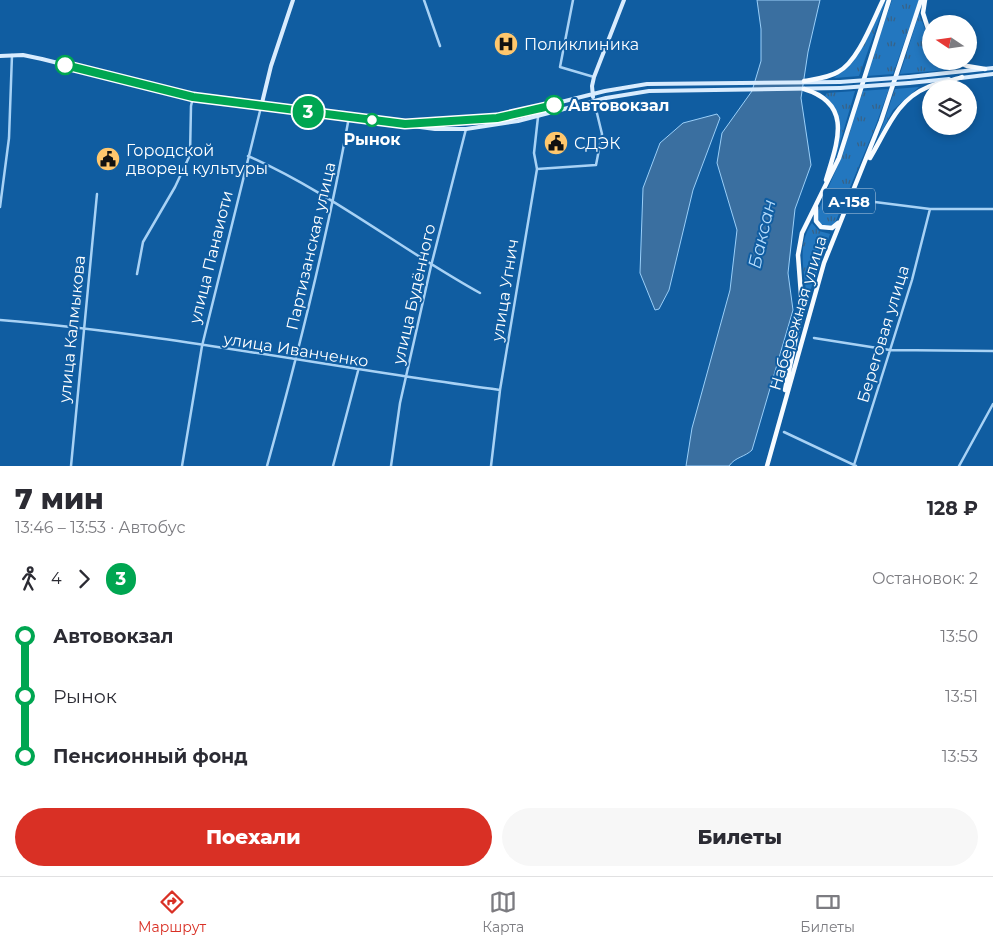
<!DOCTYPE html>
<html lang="ru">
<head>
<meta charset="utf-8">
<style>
	:root { --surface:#fff; --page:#f7f7f7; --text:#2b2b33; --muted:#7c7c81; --line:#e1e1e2; --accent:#d93025 }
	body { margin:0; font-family:Montserrat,sans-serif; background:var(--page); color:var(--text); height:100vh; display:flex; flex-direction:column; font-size:19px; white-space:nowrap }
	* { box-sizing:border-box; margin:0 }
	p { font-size:16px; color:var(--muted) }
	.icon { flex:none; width:28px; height:28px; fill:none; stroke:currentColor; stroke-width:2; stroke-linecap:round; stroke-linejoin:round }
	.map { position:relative; height:466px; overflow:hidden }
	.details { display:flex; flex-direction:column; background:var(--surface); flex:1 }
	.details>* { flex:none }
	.badge { padding:0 10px; border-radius:16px; font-size:18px; line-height:32px }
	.needle { width:32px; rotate:283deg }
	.controls { position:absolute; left:922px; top:15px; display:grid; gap:10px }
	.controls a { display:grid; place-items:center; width:55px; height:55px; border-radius:50%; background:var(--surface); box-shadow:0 2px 8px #0003; font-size:25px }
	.map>.badge { position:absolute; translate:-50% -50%; box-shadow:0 0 0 2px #fff }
	.legs { display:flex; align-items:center; gap:8px; height:55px; padding:0 15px; font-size:16px }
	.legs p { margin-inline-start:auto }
	.summary { display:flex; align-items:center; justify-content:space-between; height:85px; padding:0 15px }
	h1 { font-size:28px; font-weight:800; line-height:38px }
	.action { display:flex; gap:10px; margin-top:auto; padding:10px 15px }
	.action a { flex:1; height:58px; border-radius:30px; background:var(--accent); color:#fff; font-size:20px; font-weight:800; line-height:58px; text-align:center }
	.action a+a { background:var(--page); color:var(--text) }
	ul { padding:0 15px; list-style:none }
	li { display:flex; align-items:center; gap:18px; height:60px; font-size:19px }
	li i { display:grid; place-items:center; width:8px; height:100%; margin:0 6px; background:currentColor }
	li i::after { content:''; width:12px; height:12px; margin:-6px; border:4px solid; border-radius:50%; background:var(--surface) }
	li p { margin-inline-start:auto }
	li:first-child i { background:linear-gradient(#0000 50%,currentColor 0) }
	li:last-child i { background:linear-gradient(currentColor 50%,#0000 0) }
	.menu { display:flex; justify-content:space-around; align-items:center; height:70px; border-top:1px solid var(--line); background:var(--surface); font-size:14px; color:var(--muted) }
	.menu a { display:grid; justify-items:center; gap:2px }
	.menu .active { color:var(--accent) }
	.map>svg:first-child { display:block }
	.grass { fill:url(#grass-tufts) }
	.water { fill:#3a6fa0; stroke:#9acff9 }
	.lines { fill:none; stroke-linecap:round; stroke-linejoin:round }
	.street { stroke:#a8d2f5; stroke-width:2.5 }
	.secondary { stroke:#d9ecfe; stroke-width:4 }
	.primary { stroke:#f7fbff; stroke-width:4.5 }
	.secondary-bridge { stroke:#d9ecfe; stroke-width:4 }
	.line-1-casing { stroke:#fff; stroke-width:11 }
	.line-1 { stroke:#00a651; stroke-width:8 }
	.stop-1-dot { fill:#fff; stroke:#00a651; stroke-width:2.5 }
	.labels { text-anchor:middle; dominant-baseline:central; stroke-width:4; stroke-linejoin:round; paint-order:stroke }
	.shield { fill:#105da1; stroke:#b7cee3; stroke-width:1 }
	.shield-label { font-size:15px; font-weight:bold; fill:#fff }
	.poi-label { font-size:16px; fill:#fff; stroke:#105da1; text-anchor:start }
	.stop-label { font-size:16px; font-weight:bold; fill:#fff; stroke:#105da1; text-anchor:start }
	.street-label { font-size:16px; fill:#fff; stroke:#105da1 }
	.water-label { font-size:18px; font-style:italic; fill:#b5dcfc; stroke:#105da1 }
</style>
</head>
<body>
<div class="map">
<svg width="993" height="466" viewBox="0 0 993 466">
	<defs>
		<pattern id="grass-tufts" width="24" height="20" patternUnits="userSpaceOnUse" patternTransform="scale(1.25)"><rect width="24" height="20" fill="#2377bf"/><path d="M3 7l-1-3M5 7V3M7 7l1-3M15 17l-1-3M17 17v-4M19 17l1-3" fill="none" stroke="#386286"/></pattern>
	</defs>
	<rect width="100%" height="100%" fill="#105da1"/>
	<path class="grass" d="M 886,0 L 859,76 L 834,78 L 852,63 Z
		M 892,0 L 919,0 L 893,74 L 866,76 Z
		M 919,14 L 931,44 L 931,61 L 950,61 L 958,66 L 957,69 L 900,74 Z
		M 919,87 L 893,110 L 878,139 L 895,89 Z
		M 889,89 L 874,130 L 835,223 L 831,226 L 821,225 L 817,221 L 818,211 L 843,154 L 861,91 Z
		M 855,91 L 835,160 C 836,134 849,119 825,96 L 827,93 Z
		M 812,223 L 819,231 L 830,234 L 807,300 C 805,274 796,245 812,223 Z"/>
	<path class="water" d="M 757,0 L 820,0 L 808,52 L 801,98 L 811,165 L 795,209 L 788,273 L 793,310 L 752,450 C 745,457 735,457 729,466 L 686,466 L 692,428 L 730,290 L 737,230 L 717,163 L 722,133 L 752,91 L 761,61 L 761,29 Z
		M 717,114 L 720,118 L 693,190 L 669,290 L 659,309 L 655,310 L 640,273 L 643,188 L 660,143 L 683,123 Z"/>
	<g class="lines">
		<path class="street" d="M 424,0 L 440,46
			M 573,0 L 560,67 L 594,77
			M 248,156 C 328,191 402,250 480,293
			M 537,169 L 596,165 L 602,134 L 594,101
			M 859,200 L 930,209 L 993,209
			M 0,207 L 9,138 L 12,55
			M 137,274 L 143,242 L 175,187 L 190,155 L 191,106 L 193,97
			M 0,320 C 168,334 333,368 500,390
			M 814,338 L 890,350 L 993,351
			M 784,432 L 856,466
			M 854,465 L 912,280 L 930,209
			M 71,466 L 97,194
			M 182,466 L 202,346 L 261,107
			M 267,466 C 299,351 328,235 349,117
			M 333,466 L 358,371
			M 391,466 L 400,403 L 431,266 L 466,129
			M 491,466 L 500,390 L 537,169 L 534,153 L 538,117
			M 959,466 L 993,404"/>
		<path class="secondary" d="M 0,56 L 23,55 L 42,59 L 193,97 L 435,129 L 466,129 L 518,121 L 606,98 L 649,91 L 840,88
			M 909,77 L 993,68
			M 961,78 L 993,74
			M 909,83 L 949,79
			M 593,97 L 592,86 L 594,77 L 624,0
			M 261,107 L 271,66 L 293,0
			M 405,124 L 412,121 L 444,123 L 497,118 L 605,91 L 647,84 L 840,82"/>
		<path class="primary" d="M 925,0 L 923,13 L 931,38
			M 956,61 L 967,66 L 985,69
			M 804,81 C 815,79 828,78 838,72 C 858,62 873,20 883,0
			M 804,89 C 854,104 837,143 826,180
			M 870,158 C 887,130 896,100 928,87 C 939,82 951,81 962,77
			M 816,207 L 816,221 L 821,227 L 832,228 L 838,223
			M 785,390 L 802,308 L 798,255 L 802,233 L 839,158 L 889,0
			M 767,466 L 824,263 L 881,121 L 921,0"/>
		<path class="secondary-bridge" d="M 840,82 L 909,77
			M 840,88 L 909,83"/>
	</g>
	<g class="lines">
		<g class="line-1-casing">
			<path id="line-1" d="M 65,65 L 193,97 L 405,124 L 497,118 L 554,105"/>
		</g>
		<use href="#line-1" class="line-1"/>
	</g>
	<defs>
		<g id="hospital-disc" transform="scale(1.25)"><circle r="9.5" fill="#ffc76d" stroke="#105da1"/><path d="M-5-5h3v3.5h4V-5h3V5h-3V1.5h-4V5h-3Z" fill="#111"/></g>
		<g id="civic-disc" transform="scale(1.25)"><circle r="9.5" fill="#ffc76d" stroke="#105da1"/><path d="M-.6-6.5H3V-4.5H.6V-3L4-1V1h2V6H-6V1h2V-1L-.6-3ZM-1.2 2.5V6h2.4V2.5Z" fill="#111"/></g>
	</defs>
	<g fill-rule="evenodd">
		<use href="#hospital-disc" x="506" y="44"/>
		<use href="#civic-disc" x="556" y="143"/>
		<use href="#civic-disc" x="108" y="159"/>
	</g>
	<g class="stop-1-dot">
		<circle cx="65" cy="65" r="9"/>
		<circle cx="554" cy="105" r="9"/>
		<circle cx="372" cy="120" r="6"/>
	</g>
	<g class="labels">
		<rect class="shield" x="823" y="188.5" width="52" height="25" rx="4"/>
		<g class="shield-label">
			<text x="849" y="201">А-158</text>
		</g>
		<g class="poi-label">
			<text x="524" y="44">Поликлиника</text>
			<text x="574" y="143">СДЭК</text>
			<text x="126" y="150">Городской<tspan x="126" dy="18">дворец культуры</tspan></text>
		</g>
		<g class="stop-label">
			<text x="568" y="105">Автовокзал</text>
			<text x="372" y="139" text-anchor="middle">Рынок</text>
		</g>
		<g class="street-label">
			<text transform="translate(311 246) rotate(-77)">Партизанская улица</text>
			<text transform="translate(211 257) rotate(-76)">улица Панаиоти</text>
			<text transform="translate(505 290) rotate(-81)">улица Угнич</text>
			<text transform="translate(414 294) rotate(-77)">улица Будённого</text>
			<text transform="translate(798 313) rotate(-73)">Набережная улица</text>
			<text transform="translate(72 329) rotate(-84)">улица Калмыкова</text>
			<text transform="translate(883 334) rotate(-73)">Береговая улица</text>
			<text transform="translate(296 350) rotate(9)">улица Иванченко</text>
		</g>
		<g class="water-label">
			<text transform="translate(762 234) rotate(-77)">Баксан</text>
		</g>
	</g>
</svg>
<div class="controls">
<a><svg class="needle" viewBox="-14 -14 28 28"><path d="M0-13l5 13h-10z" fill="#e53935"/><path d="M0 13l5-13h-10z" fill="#7c7c81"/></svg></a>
<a><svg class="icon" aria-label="layers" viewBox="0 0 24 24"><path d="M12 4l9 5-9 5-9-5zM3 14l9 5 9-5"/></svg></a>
</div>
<b class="badge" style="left:308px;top:112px;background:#00a651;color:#fff">3</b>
</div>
<section class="details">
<div class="summary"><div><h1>7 мин</h1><p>13:46 – 13:53 · Автобус</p></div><b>128 ₽</b></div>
<div class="legs"><svg class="icon" aria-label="walk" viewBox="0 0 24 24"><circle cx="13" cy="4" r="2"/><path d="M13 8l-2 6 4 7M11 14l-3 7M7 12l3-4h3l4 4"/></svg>4<svg class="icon" aria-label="forward" viewBox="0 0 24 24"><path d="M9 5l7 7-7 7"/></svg><b class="badge" style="background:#00a651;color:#fff">3</b><p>Остановок: 2</p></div>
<ul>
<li><i style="color:#00a651"></i><b>Автовокзал</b><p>13:50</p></li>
<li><i style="color:#00a651"></i><span>Рынок</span><p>13:51</p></li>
<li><i style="color:#00a651"></i><b>Пенсионный фонд</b><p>13:53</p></li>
</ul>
<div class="action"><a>Поехали</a><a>Билеты</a></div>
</section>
<nav class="menu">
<a class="active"><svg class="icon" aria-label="directions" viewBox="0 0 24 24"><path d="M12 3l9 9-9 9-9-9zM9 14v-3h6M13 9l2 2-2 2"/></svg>Маршрут</a>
<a><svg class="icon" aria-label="map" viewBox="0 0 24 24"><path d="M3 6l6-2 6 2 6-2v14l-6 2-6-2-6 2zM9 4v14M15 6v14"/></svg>Карта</a>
<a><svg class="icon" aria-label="tickets" viewBox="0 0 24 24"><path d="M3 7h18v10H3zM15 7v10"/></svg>Билеты</a>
</nav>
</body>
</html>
